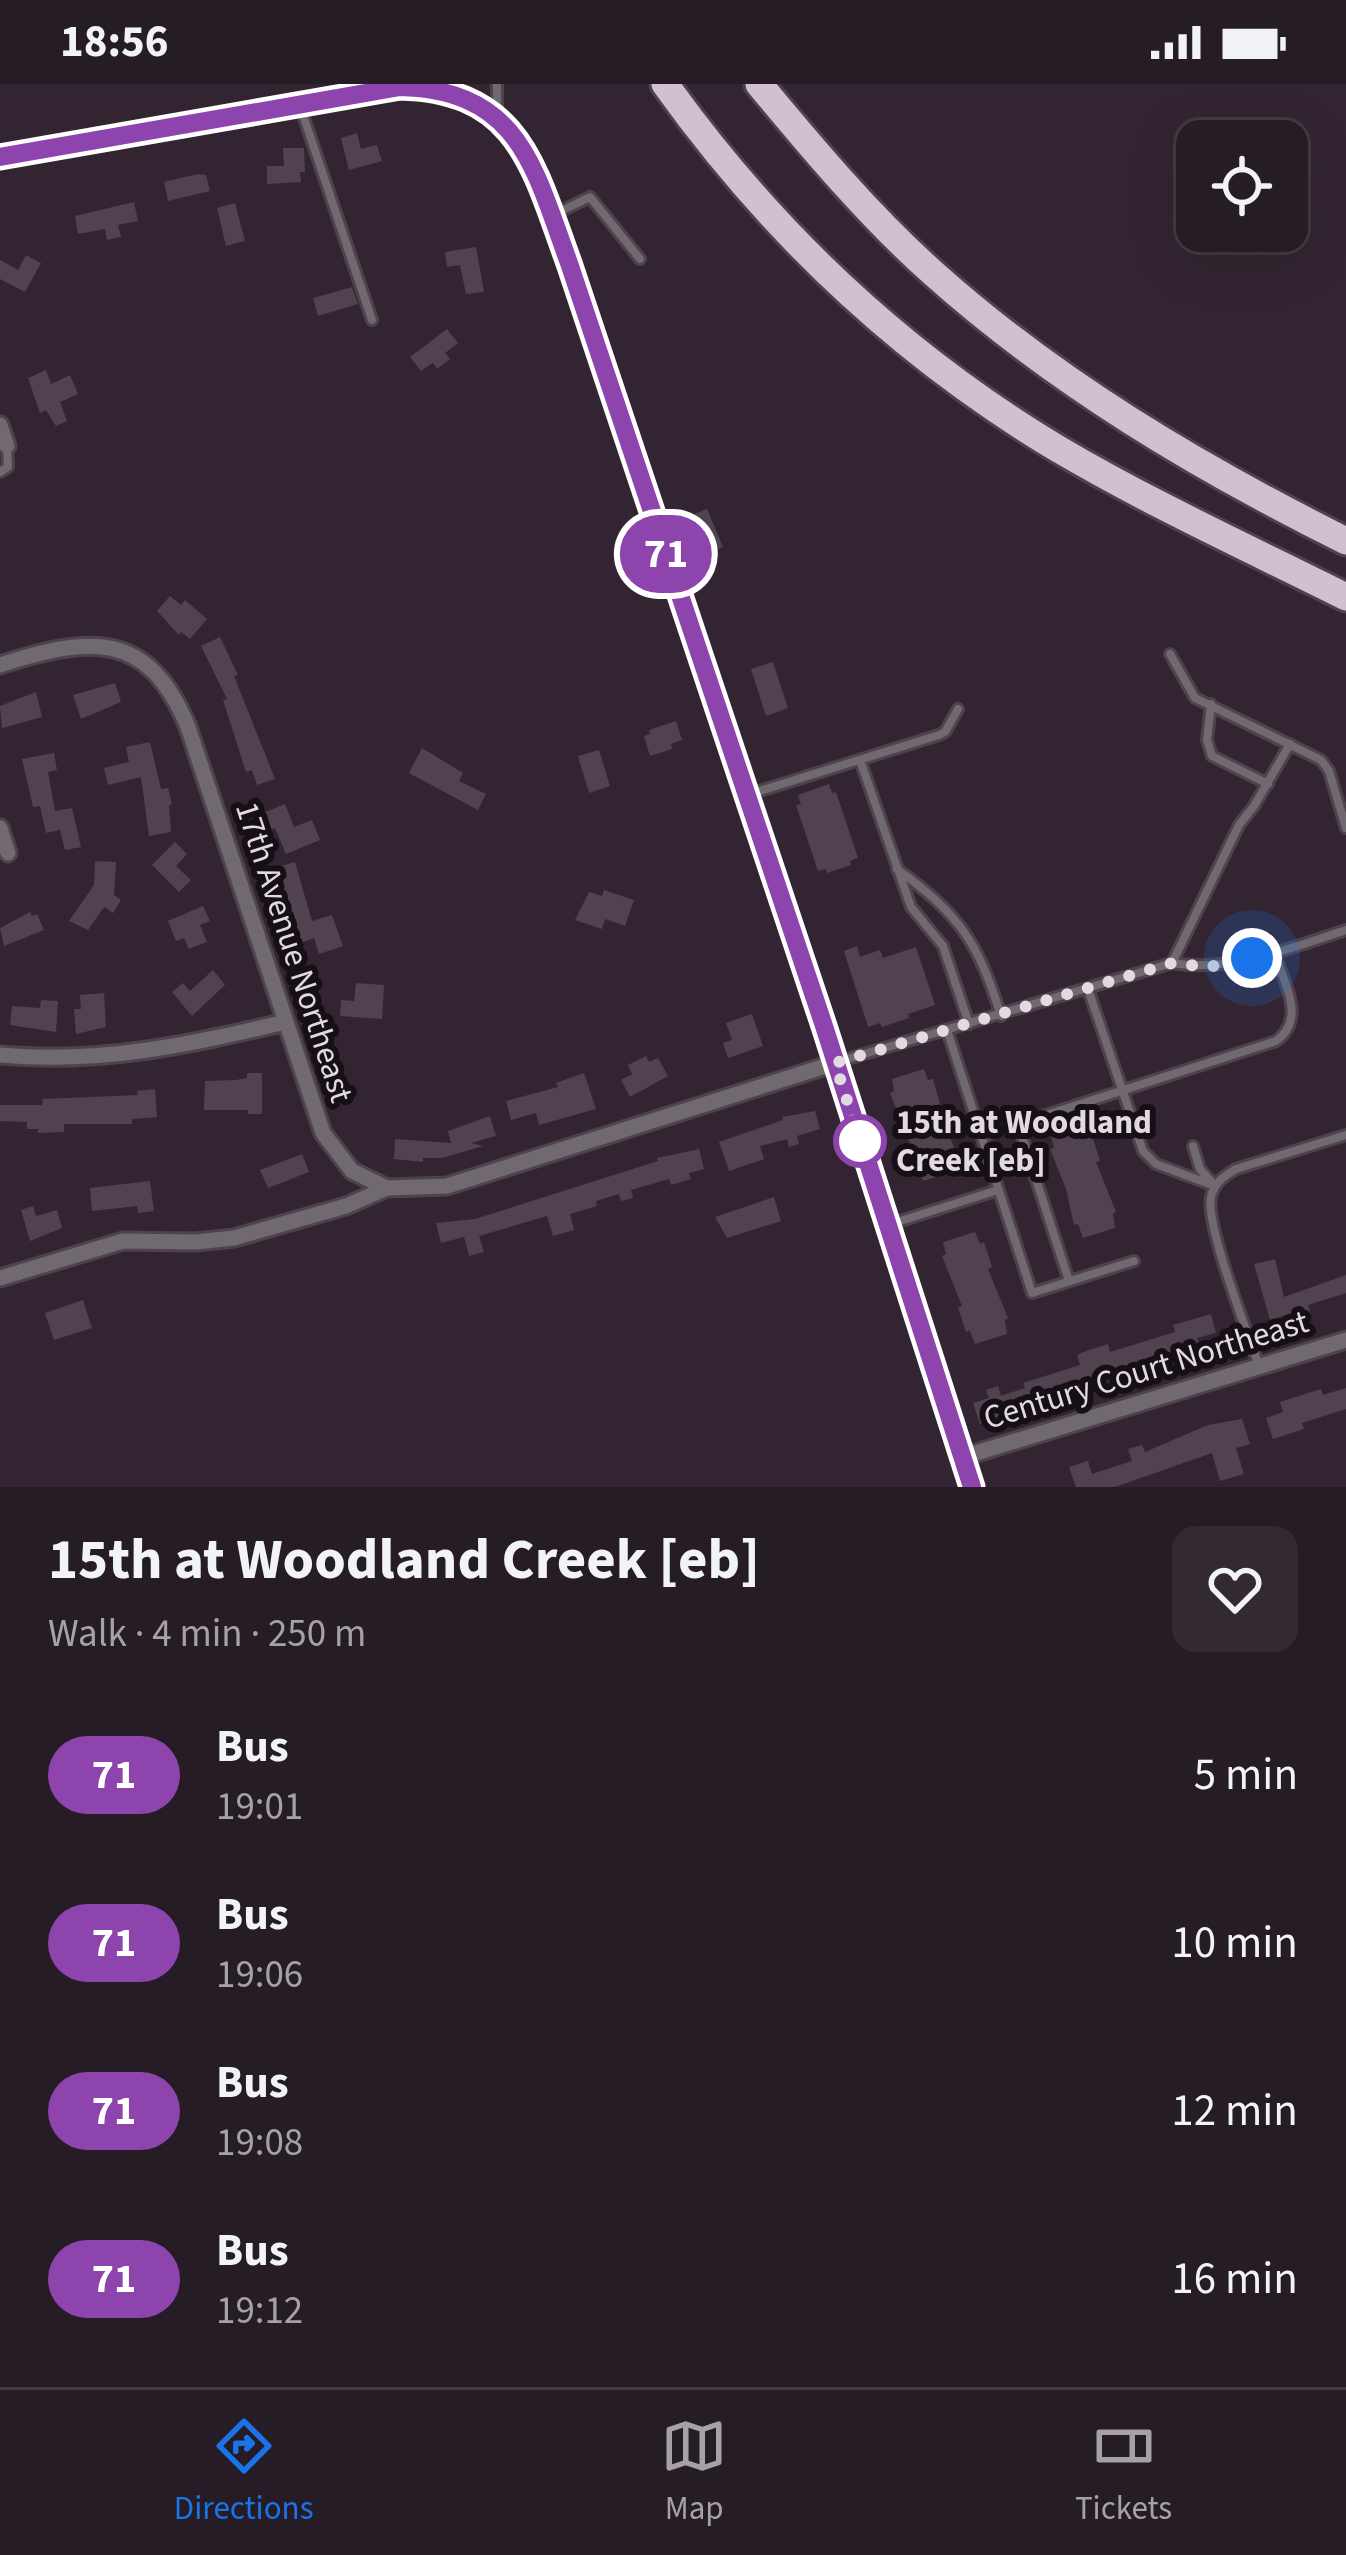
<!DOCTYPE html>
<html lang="en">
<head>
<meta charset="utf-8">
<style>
	:root { --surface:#261c25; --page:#322932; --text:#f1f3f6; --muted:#a4a1a7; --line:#423a42; --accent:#1a73e8 }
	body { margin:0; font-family:"Source Sans 3",sans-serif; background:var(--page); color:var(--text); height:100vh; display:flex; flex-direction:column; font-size:45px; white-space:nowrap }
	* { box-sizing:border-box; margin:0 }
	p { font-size:39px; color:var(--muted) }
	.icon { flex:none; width:66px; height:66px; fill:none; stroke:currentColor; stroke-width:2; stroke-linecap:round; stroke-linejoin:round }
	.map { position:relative; height:1403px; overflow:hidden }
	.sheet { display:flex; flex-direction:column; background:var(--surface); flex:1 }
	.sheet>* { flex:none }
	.badge { padding:0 24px; border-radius:39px; font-size:42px; line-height:78px }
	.controls { position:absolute; left:1176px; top:36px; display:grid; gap:24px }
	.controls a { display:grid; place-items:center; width:132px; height:132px; border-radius:24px; background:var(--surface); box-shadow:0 12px 48px #0002,0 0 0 3px var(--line); font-size:60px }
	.you { position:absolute; width:60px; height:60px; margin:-30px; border:9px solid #fff; border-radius:50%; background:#1a73e8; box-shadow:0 0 0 18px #1a73e833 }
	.map>.badge { position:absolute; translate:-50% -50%; box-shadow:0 0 0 6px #fff }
	.round { display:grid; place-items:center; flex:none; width:126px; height:126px; border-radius:24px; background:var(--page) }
	.overview { display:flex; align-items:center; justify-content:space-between; height:204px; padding:0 48px }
	h1 { font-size:57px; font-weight:700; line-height:90px }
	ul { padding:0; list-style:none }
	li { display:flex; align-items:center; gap:36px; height:168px; padding:0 48px }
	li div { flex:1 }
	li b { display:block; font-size:45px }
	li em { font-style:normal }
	li .badge { min-width:132px; font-weight:700; text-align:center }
	.status { display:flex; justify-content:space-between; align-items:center; height:84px; padding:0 60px; background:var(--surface); direction:ltr }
	.status svg { height:33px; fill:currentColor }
	.tabs { display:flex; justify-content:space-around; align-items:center; height:168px; border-top:3px solid var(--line); background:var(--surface); font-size:33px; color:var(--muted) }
	.tabs a { display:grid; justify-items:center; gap:6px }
	.tabs .selected { color:var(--accent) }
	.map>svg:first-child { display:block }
	.building { fill:#50434f }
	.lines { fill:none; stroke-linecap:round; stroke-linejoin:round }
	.lane-casing { stroke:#4e424d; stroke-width:14 }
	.street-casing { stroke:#4e424d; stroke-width:21 }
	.secondary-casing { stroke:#4e424d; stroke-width:27 }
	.highway-casing { stroke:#4e424d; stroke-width:33 }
	.lane { stroke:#70696f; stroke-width:8 }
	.street { stroke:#70696f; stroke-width:15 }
	.secondary { stroke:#978c96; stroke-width:21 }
	.highway { stroke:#d1c0d0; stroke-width:27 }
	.line-casing { stroke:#fff; stroke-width:27 }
	.line { stroke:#8e44ad; stroke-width:18 }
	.walk { stroke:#e2d9e1; stroke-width:12; stroke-dasharray:0 21.6 }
	.stop-dot { fill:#fff; stroke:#8e44ad; stroke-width:6 }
	.labels { text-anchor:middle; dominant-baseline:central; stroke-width:12; stroke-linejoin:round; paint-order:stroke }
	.street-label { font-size:33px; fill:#e2d9e1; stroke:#161016 }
	.stop-label { font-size:33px; font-weight:bold; fill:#e2d9e1; stroke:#161016; text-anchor:start }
</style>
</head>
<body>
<div class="status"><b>18:56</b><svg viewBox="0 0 49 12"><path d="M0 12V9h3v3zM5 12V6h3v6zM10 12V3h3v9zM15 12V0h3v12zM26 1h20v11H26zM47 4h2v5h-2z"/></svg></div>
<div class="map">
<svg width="1346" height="1403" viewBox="0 0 1346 1403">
	<rect width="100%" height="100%" fill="#322531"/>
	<path class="building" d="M 357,49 L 361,65 L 377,61 L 382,77 L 349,86 L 341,54 Z
		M 283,64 L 304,64 L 305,88 L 300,88 L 301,98 L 267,100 L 267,82 L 284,82 Z
		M 198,90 L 206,91 L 210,107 L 168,117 L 164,98 Z
		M 134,118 L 138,137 L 118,141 L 121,153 L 107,156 L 105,145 L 78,150 L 75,132 Z
		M 235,119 L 245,157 L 226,162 L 217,124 Z
		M 476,163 L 484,208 L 466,210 L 460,181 L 447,183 L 445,168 Z
		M 26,171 L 41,179 L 25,208 L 0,195 L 0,176 L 18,186 Z
		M 352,203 L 358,220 L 318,232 L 313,214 Z
		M 447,245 L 458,259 L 445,269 L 450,275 L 437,285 L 433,279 L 421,287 L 410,273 Z
		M 46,286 L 51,300 L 70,291 L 78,310 L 60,318 L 67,337 L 56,342 L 46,326 L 40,329 L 28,294 Z
		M 707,425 L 723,463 L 698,473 L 682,435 Z
		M 170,512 L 181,521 L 185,516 L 207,535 L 190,555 L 181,548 L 179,551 L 157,527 Z
		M 220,553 L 238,591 L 234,592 L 275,695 L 257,701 L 252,686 L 246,688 L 223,616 L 227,615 L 201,562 Z
		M 773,578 L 788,624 L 766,632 L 751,585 Z
		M 115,599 L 121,618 L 81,635 L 73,611 Z
		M 36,608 L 42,633 L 2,644 L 0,622 Z
		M 676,637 L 682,656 L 671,660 L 672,665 L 650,672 L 644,652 L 650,650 L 649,646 Z
		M 150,658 L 161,705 L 168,704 L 172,720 L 169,721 L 171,748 L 149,752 L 141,693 L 108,701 L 104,684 L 129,678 L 126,663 Z
		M 422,664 L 463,689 L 459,697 L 486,710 L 478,726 L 409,689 Z
		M 599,666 L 610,702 L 589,709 L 578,672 Z
		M 54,669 L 57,686 L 48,688 L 55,727 L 72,724 L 81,763 L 65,766 L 60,746 L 46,749 L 40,722 L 33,723 L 22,675 Z
		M 829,700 L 832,709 L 836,708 L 858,774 L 850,777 L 851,781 L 827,789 L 826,785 L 818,787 L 796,721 L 801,720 L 798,711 Z
		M 285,720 L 294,743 L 312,736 L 320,756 L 286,770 L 275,744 L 265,748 L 258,731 Z
		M 175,758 L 187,770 L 176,782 L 191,796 L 179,808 L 152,781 Z
		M 95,777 L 116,778 L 114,811 L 121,816 L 113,829 L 104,823 L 88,846 L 69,837 L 94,801 Z
		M 295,778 L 312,837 L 332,831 L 343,862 L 319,870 L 314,854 L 301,859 L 282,800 L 276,801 L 271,785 Z
		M 604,806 L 634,816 L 625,842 L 605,835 L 602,845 L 575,836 L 589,808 L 602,812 Z
		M 203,822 L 210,837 L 200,841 L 207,858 L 189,865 L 184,854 L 176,857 L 168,837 Z
		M 30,828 L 32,832 L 37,830 L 44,846 L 4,862 L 0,844 Z
		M 857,862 L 860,873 L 880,866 L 883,874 L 916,863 L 935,921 L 908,930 L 909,934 L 882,943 L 880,939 L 868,943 L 844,867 Z
		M 213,886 L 225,901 L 192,932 L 172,908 L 183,899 L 190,907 Z
		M 356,899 L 384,901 L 382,935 L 340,932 L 341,916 L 354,917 Z
		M 104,909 L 106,943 L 76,950 L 74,925 L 81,925 L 80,911 Z
		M 41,916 L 58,917 L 56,948 L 10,941 L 12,922 L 40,924 Z
		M 752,930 L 763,962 L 728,974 L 723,959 L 732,956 L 726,939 Z
		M 646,972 L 649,978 L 658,974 L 668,992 L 630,1013 L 621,996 L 632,990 L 628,981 Z
		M 924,985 L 928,996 L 933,995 L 940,1020 L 937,1021 L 957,1071 L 953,1072 L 956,1087 L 923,1097 L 918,1083 L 914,1085 L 907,1060 L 910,1059 L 890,1009 L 894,1007 L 892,995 Z
		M 247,989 L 262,989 L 262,1030 L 248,1030 L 248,1026 L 204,1026 L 205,997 L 236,996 L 247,994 Z
		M 584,989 L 596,1025 L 539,1041 L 536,1029 L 511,1036 L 506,1017 L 558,1003 L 556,999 Z
		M 155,1005 L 157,1033 L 132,1035 L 132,1040 L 64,1040 L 64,1048 L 38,1049 L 38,1045 L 27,1045 L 27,1038 L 0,1037 L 0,1021 L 42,1021 L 43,1015 L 138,1011 L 137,1007 Z
		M 815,1027 L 820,1045 L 797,1052 L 799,1060 L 789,1063 L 787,1055 L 760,1062 L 764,1075 L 729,1087 L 719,1058 L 783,1036 L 782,1033 Z
		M 490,1032 L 496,1052 L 471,1059 L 483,1062 L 442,1074 L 423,1074 L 423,1078 L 394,1075 L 395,1055 L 451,1059 L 448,1047 Z
		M 1083,1042 L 1088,1053 L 1092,1052 L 1100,1077 L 1096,1078 L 1116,1128 L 1113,1129 L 1115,1144 L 1083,1154 L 1078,1140 L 1074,1141 L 1066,1105 L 1050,1065 L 1054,1064 L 1051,1052 Z
		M 699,1065 L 704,1085 L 689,1089 L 691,1095 L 671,1101 L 669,1095 L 631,1106 L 633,1114 L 621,1117 L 619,1110 L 596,1117 L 597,1122 L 570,1130 L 574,1146 L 553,1152 L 547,1132 L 479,1152 L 484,1168 L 469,1172 L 464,1153 L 441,1159 L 436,1139 L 475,1135 L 658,1077 L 657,1074 Z
		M 302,1070 L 309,1088 L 268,1104 L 260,1086 Z
		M 150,1097 L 154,1127 L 138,1129 L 137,1122 L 92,1127 L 90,1104 Z
		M 774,1113 L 781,1137 L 727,1154 L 715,1133 Z
		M 33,1122 L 36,1132 L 57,1126 L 62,1144 L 30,1157 L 21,1126 Z
		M 975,1148 L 980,1160 L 984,1158 L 992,1183 L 988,1185 L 1008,1234 L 1005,1236 L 1007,1250 L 975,1260 L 970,1247 L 966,1248 L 958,1223 L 962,1222 L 942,1172 L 946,1170 L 943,1158 Z
		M 1275,1175 L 1284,1213 L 1346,1191 L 1346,1209 L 1308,1221 L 1311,1231 L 1295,1235 L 1293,1229 L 1270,1236 L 1254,1180 Z
		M 83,1216 L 92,1244 L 54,1256 L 45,1229 Z
		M 1211,1230 L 1216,1249 L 1197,1254 L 1201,1266 L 1181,1272 L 1180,1268 L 1156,1276 L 1146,1281 L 1148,1285 L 1133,1289 L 1131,1284 L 1067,1305 L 1069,1310 L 980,1340 L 973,1319 L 989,1314 L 986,1306 L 998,1302 L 1001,1312 L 1025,1304 L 1023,1299 L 1080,1281 L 1077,1271 L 1086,1267 L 1108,1260 L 1110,1268 L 1175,1248 L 1173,1241 Z
		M 1346,1304 L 1346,1325 L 1302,1339 L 1304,1345 L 1273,1355 L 1266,1334 L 1283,1328 L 1280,1318 L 1321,1305 L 1323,1311 Z
		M 1242,1335 L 1250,1360 L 1236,1364 L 1244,1390 L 1220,1397 L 1212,1369 L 1115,1403 L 1076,1403 L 1069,1383 L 1088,1377 L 1092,1390 L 1132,1377 L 1128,1365 L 1142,1361 L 1145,1368 L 1208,1341 Z"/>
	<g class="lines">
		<g class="lane-casing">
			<path id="lane" d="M 300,22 L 372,236
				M 497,32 L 497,0
				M 553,131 L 590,113 L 640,175
				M 0,388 L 8,383 L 7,363
				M 1170,570 L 1195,614 L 1321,676 L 1329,687 L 1346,744
				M 1211,620 L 1207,656 L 1212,672 L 1268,700
				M 860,676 L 911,823 L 943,862 L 969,940
				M 747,711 L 939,651 L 945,648 L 958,625
				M 897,785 C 960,831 978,858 1001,932
				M 1172,879 L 1239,741 L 1254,722 L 1290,660
				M 1088,905 L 1143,1067 L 1156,1080 L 1215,1102
				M 947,946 L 1032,1209 L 1134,1177
				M 837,978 L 1172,879 C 1231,889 1290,864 1346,846
				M 1018,1040 L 1069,1197
				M 981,1052 L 1276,957 C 1307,935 1284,898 1274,869
				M 1193,1062 L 1200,1085 L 1214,1101
				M 891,1140 L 998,1106
				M 1259,1282 C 1248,1250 1205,1140 1211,1113 C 1214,1099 1224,1092 1236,1085 L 1346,1051"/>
		</g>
		<g class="street-casing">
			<path id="street" d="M 0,341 L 7,362
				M 0,581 C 88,553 147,544 188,643 L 323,1049 L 352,1087 L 387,1104
				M 0,744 L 8,769
				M 0,971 C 103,980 186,961 286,938
				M 0,1194 L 123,1157 L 196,1158 L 234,1154 L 346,1122 L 387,1104 L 447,1102 L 835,979
				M 963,1373 L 1346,1256"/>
		</g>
		<g class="secondary-casing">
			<path id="secondary" d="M 0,73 L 400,3 C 520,5 534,85 569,180 L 824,942 L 972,1403"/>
		</g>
		<g class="highway-casing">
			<path id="highway" d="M 665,0 C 771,148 904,273 1060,366 C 1152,420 1250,465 1346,513
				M 759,0 C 813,65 869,132 933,189 C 1056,299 1198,383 1346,457"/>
		</g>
		<use href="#lane" class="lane"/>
		<use href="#street" class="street"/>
		<use href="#secondary" class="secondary"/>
		<use href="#highway" class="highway"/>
	</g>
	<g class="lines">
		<g class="line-casing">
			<path id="line" d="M 0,73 L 400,3 C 520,6 534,84 569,179 L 824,942 L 972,1403"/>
		</g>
		<use href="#line" class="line"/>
		<path class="walk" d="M 860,1057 L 835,979 L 1172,879 L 1208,883 L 1252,874"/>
	</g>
	<circle class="stop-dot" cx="860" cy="1057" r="24"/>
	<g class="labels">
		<g class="street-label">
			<text transform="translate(294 868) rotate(72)">17th Avenue Northeast</text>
			<text transform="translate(1146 1286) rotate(-17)">Century Court Northeast</text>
		</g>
		<g class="stop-label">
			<text x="896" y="1038">15th at Woodland<tspan x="896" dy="38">Creek [eb]</tspan></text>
		</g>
	</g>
</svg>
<div class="controls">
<a><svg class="icon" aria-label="locate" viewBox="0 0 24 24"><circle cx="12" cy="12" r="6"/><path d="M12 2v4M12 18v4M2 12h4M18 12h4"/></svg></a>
</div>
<div class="you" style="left:1252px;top:874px"></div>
<b class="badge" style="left:666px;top:470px;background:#8e44ad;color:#fff">71</b>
</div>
<section class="sheet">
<div class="overview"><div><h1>15th at Woodland Creek [eb]</h1><p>Walk · 4 min · 250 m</p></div><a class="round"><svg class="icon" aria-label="heart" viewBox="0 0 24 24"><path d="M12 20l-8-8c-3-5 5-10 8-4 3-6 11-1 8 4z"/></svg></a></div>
<ul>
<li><span class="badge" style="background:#8e44ad;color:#fff">71</span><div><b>Bus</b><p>19:01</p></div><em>5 min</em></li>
<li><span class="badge" style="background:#8e44ad;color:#fff">71</span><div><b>Bus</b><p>19:06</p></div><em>10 min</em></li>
<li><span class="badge" style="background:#8e44ad;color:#fff">71</span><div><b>Bus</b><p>19:08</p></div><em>12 min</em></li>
<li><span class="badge" style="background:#8e44ad;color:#fff">71</span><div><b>Bus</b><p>19:12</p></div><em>16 min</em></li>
</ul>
</section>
<nav class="tabs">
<a class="selected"><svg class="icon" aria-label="directions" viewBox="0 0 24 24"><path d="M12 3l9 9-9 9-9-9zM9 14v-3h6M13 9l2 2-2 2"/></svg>Directions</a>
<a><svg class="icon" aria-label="map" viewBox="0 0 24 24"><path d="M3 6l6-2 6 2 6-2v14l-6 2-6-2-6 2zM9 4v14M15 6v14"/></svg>Map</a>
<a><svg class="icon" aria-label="tickets" viewBox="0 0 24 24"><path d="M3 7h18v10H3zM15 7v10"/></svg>Tickets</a>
</nav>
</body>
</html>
